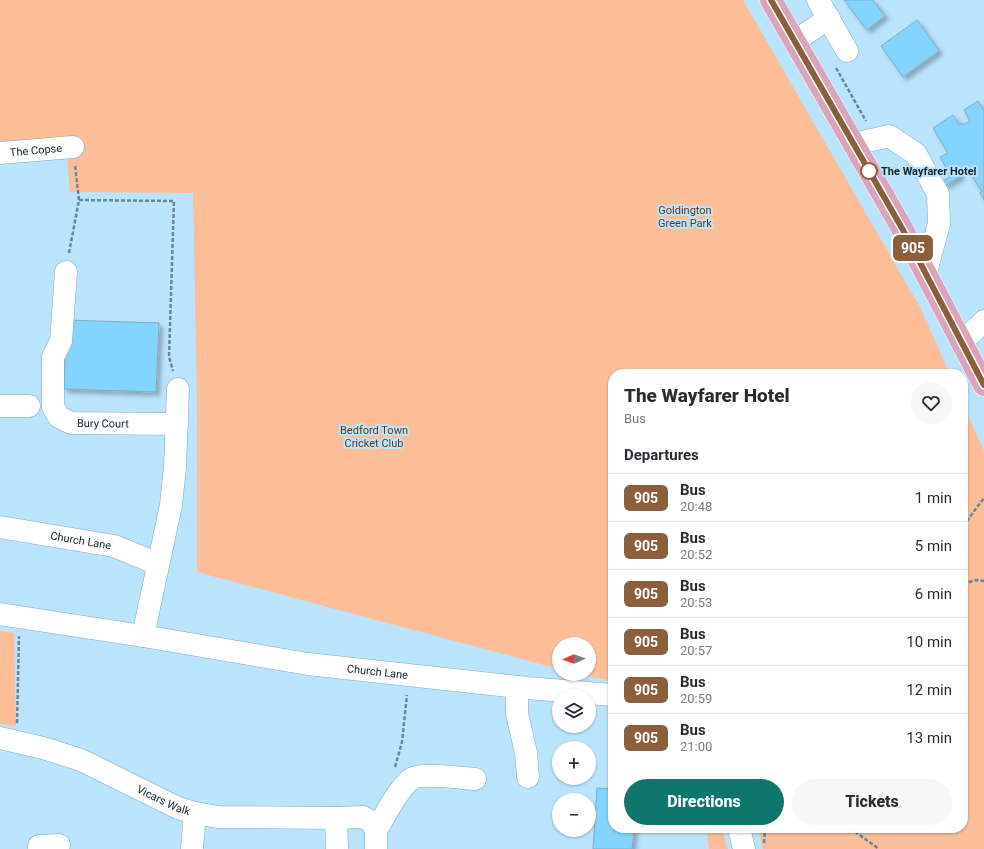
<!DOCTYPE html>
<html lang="en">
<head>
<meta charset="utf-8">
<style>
	:root { --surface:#fff; --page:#f7f7f7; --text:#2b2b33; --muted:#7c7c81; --line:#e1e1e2; --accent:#0f766e }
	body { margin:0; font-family:Roboto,sans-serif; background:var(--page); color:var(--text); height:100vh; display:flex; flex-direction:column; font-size:15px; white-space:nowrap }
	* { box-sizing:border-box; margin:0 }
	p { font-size:13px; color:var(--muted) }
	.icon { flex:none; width:22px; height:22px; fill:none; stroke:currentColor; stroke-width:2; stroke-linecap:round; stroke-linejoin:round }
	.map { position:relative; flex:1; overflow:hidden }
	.sheet { position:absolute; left:608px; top:369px; width:360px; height:464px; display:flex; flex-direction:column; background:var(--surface); border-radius:16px; box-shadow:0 1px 3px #0004 }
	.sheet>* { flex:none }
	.badge { padding:0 8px; border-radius:6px; font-size:14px; line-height:26px }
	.needle { width:26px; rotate:268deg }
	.buttons { position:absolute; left:552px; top:637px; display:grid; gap:8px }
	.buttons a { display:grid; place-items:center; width:44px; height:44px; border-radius:50%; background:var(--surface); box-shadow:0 1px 3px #0004; font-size:20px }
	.map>.badge { position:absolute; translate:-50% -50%; box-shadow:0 0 0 2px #fff }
	h2 { padding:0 16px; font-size:15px; line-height:36px }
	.round { display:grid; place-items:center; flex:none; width:42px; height:42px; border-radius:21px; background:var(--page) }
	.summary { display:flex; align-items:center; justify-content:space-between; height:68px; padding:0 16px }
	h1 { font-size:19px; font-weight:800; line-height:30px }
	.button { display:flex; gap:8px; margin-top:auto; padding:8px 16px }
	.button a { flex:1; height:46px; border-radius:24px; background:var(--accent); color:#fff; font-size:16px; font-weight:800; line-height:46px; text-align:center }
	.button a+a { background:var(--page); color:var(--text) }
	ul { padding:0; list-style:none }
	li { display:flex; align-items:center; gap:12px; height:48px; padding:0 16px; border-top:1px solid var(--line) }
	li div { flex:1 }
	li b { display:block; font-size:15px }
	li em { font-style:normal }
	li .badge { min-width:44px; font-weight:700; text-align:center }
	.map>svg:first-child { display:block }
	.green { fill:#fcbd97 }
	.building { fill:#83d5ff; stroke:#82abc1; filter:url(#shadow) }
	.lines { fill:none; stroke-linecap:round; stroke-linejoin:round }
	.minor-casing { stroke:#80a9bf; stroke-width:23 }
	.major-casing { stroke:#fff; stroke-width:23 }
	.path { stroke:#698697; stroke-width:2.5; stroke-dasharray:4 2; stroke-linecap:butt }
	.minor { stroke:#fff; stroke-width:22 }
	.major { stroke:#daa4bd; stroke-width:22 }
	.line-casing { stroke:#fff; stroke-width:9 }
	.line { stroke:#8b5e3c; stroke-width:6 }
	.stop-dot { fill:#fff; stroke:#8b5e3c; stroke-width:2 }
	.labels { text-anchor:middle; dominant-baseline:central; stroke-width:4; stroke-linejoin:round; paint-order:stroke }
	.street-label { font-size:11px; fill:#13232c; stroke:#bae4fc }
	.stop-label { font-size:11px; font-weight:bold; fill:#13232c; stroke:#bae4fc; text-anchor:start }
	.park-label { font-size:11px; fill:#6a340a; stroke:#bae4fc }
</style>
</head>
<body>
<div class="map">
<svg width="984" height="849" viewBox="0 0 984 849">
	<defs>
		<filter id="shadow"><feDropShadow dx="3.5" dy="3.5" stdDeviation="2" flood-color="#0004"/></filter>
	</defs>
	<rect width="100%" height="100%" fill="#bae4fc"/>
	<path class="green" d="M 0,0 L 743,0 L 921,309 L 950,374 L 613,374 L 613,681 L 578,674 L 589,674 L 589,644 L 559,644 L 559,669 L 197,572 L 197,405 L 193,193 L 70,192 L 67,159 L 0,164 Z
		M 963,404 L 984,451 L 984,849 L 763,849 L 758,828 L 963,828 Z
		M 0,631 L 14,633 L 16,726 L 0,724 Z
		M 706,828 L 722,828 L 728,849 L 709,849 Z"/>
	<path class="building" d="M 844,0 L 873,0 L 885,16 L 867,30 Z
		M 917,20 L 939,51 L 903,77 L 881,46 Z
		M 978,101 L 984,111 L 984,200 L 980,193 L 982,192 L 967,168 L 959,172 L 961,176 L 945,186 L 943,181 L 951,176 L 940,157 L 948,153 L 933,128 L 953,115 L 959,125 L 962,123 L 963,125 L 970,121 L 964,110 Z
		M 66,320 L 159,323 L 156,392 L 64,389 Z
		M 597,788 L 613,789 L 613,828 L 634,828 L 632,849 L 593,849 Z"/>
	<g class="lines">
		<g class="minor-casing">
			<g id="minor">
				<path d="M 818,0 L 847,51"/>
				<path d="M 795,41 L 829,18"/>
				<path d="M 854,144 L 889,136 L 916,154 L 938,194 L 939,224 L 926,272"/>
				<path id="s1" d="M 0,153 L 73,147"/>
				<path id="s2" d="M 66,272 L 61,341 L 53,357 L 53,407 L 59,417 L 71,423 L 177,424"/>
				<path d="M 962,342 L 984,321"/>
				<path d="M 0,406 L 29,406"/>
				<path id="s3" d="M 0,527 L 114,546 L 158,564"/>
				<path id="s4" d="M 0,614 L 143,636 L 308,664 L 527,688 L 613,695"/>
				<path d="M 143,636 L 171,505 L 175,467 L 178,389"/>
				<path d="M 517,687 L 517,714 L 526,753 L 528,777"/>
				<path id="s5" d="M 0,738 L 43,748 L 81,760 L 178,808 L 195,813 L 218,817 L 336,818 L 363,817 L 372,822 L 376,831 L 376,849"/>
				<path d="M 336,818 L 337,849"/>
				<path d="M 739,828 L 744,849"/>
				<path d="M 376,831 C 384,817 400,785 413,778 C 424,773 462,778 475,779"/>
				<path d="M 39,849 L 39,846 L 59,845"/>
				<path d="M 192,849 L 195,813"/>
			</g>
		</g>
		<g class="major-casing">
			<path id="major" d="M 771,0 L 903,230 L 984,385"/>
		</g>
		<path class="path" d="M 836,68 L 866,121
			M 79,200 L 174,201 L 169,357 L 173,371
			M 69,253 L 79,200 L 75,165
			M 963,526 L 984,498
			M 963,584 L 976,580 L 984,581
			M 17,723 L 19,636
			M 395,767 L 402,742 L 407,695
			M 850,828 L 879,849
			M 764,843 L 765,828"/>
		<use href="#minor" class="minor"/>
		<use href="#major" class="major"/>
	</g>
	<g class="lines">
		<g class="line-casing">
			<path id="line" d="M 771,0 L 903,230 L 984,385"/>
		</g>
		<use href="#line" class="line"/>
	</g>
	<circle class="stop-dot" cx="869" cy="171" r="8"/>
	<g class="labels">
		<g class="street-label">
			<text stroke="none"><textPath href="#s1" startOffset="36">The Copse</textPath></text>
			<text stroke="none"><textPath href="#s2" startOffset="194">Bury Court</textPath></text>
			<text stroke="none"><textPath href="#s3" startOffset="82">Church Lane</textPath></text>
			<text stroke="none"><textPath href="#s4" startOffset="382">Church Lane</textPath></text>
			<text stroke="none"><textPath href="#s5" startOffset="176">Vicars Walk</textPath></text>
		</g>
		<g class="stop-label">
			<text x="881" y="171">The Wayfarer Hotel</text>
		</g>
		<g class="park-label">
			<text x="685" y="210">Goldington<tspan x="685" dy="13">Green Park</tspan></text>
			<text x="374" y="430">Bedford Town<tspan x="374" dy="13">Cricket Club</tspan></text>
		</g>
	</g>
</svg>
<div class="buttons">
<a><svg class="needle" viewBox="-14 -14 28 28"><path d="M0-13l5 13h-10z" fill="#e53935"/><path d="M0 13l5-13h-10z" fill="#7c7c81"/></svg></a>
<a><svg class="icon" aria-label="layers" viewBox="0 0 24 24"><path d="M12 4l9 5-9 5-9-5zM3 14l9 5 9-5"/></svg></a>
<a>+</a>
<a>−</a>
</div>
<b class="badge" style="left:913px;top:248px;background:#8b5e3c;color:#fff">905</b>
<section class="sheet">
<div class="summary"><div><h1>The Wayfarer Hotel</h1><p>Bus</p></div><a class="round"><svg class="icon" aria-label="heart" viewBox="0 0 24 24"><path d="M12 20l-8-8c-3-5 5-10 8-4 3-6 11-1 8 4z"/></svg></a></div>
<h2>Departures</h2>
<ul>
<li><span class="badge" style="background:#8b5e3c;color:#fff">905</span><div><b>Bus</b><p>20:48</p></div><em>1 min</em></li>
<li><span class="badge" style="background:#8b5e3c;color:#fff">905</span><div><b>Bus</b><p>20:52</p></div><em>5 min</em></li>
<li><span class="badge" style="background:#8b5e3c;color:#fff">905</span><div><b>Bus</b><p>20:53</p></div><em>6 min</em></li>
<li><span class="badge" style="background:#8b5e3c;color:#fff">905</span><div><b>Bus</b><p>20:57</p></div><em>10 min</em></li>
<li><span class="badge" style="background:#8b5e3c;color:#fff">905</span><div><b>Bus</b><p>20:59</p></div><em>12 min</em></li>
<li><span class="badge" style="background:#8b5e3c;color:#fff">905</span><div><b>Bus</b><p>21:00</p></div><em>13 min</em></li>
</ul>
<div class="button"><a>Directions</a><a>Tickets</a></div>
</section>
</div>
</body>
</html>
